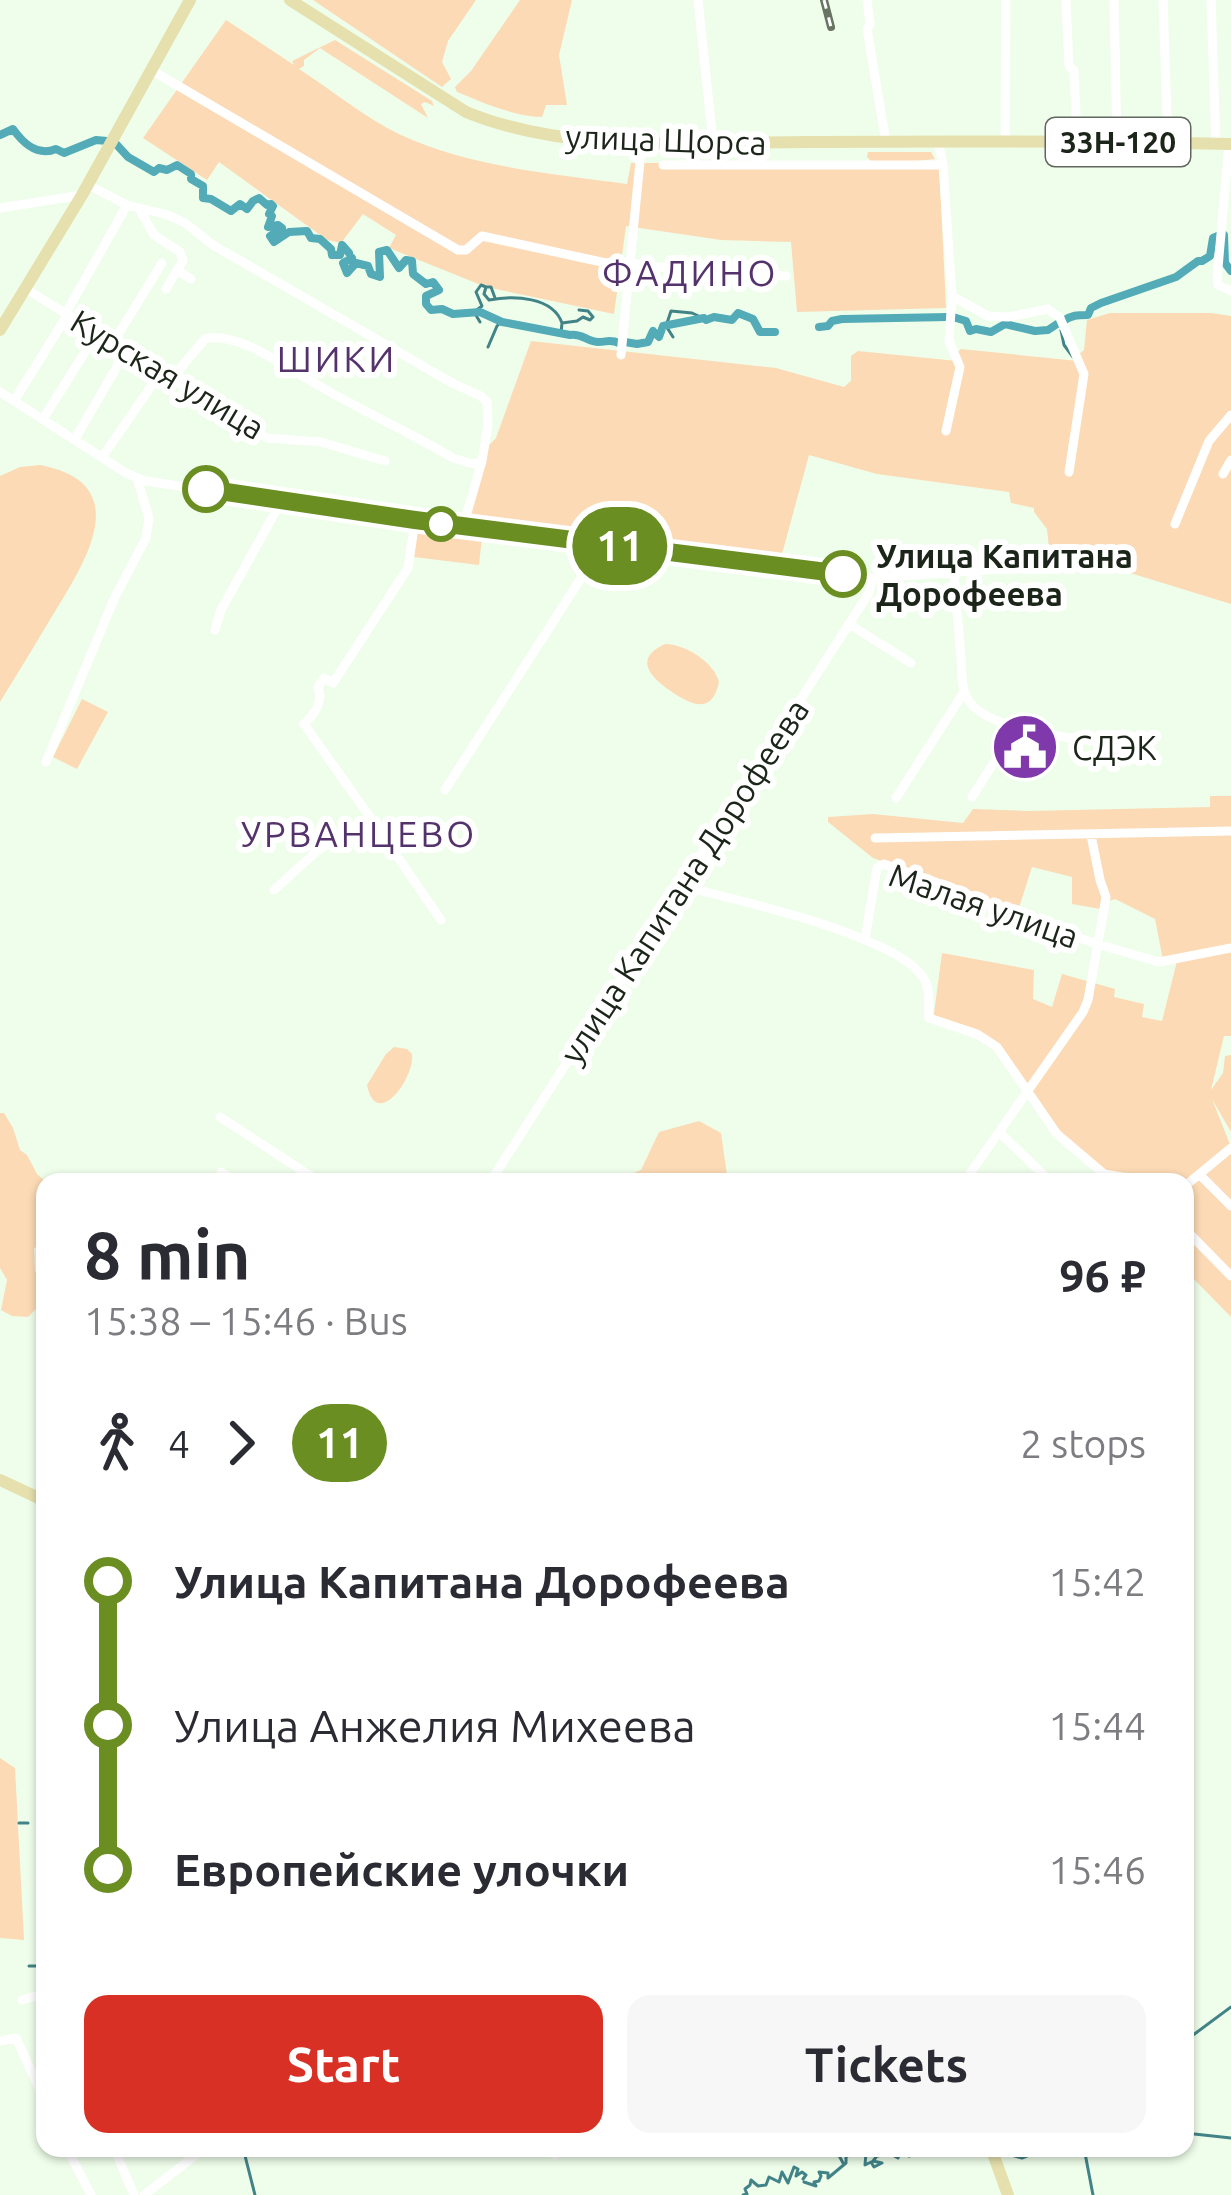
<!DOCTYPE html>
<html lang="en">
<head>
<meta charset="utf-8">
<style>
	:root { --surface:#fff; --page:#f7f7f7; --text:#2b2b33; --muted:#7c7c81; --accent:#d93025 }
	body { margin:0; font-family:Ubuntu,sans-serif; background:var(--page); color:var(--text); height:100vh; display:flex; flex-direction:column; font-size:45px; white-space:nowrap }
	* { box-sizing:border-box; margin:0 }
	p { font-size:39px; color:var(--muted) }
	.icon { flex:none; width:66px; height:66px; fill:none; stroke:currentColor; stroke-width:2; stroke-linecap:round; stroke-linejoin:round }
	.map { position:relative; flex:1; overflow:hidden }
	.panel { position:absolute; left:36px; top:1173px; width:1158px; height:984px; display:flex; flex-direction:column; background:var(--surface); border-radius:24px; box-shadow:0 3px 9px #0004 }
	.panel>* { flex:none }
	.badge { padding:0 24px; border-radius:39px; font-size:42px; line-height:78px }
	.map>.badge { position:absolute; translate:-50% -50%; box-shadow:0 0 0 6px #fff }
	.legs { display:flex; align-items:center; gap:18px; height:132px; padding:0 48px; font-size:39px }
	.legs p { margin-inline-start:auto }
	.headline { display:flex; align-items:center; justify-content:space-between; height:204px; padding:0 48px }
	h1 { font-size:66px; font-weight:700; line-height:90px }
	.action { display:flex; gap:24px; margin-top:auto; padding:24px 48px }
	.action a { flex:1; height:138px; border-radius:24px; background:var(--accent); color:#fff; font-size:48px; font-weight:700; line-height:138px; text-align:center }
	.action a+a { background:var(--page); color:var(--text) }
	ul { padding:0 48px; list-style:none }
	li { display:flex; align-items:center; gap:42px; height:144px; font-size:45px }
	li i { display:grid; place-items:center; width:18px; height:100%; margin:0 15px; background:currentColor }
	li i::after { content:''; width:30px; height:30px; margin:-15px; border:9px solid; border-radius:50%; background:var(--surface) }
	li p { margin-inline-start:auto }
	li:first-child i { background:linear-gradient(#0000 50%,currentColor 0) }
	li:last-child i { background:linear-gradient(currentColor 50%,#0000 0) }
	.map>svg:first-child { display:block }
	.green { fill:#fbdab5 }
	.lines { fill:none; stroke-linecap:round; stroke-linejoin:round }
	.stream { stroke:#428388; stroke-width:3 }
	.river { stroke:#52abb7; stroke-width:8 }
	.minor { stroke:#fff; stroke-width:9 }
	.major { stroke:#e5e0ad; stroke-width:12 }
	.rail-casing { stroke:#697465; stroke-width:8 }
	.rail { stroke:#fff; stroke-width:3; stroke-dasharray:9; stroke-linecap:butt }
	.line-1-casing { stroke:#fff; stroke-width:27 }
	.line-1 { stroke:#6b8e23; stroke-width:18 }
	.stop-1-dot { fill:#fff; stroke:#6b8e23; stroke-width:6 }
	.labels { text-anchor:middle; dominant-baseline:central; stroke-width:12; stroke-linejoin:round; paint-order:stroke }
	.shield { fill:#fff; stroke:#60665e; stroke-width:3 }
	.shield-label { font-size:30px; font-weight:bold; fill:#1c2519 }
	.street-label { font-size:33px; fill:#1c2519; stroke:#fff }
	.stop-label { font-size:33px; font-weight:bold; fill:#1c2519; stroke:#fff; text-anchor:start }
	.poi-label { font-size:33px; fill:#1c2519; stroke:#fff; text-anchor:start }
	.neighbourhood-label { font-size:36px; letter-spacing:3px; fill:#54326b; stroke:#fff }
</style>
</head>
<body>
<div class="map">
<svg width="1231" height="2195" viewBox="0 0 1231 2195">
	<rect width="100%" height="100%" fill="#effeea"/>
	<path class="green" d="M 313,0 L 476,0 L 448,41 L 442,62 L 451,79 L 442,87 Z
		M 520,0 L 572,0 L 559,55 L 567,105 L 546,105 L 542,117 C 512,116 484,103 457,92 L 455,87 L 471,71 Z
		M 226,20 L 294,65 L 292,61 L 335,40 L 432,101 L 434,106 L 425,102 L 421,104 L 428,118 L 320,48 L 304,60 L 304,66 L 299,69 C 332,90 365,118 401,135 C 470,167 553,174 627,184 L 631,163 L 872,162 L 867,157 L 868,152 L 931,152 L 935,159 L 917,161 L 939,162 L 946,308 L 797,312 L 791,242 L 721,240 L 626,226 L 614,314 L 486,287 L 389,248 L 396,235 L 363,214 L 341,243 L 327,240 L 219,162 L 207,180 L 143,138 Z
		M 1110,313 L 1211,313 L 1231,316 L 1231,604 L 1049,548 L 1047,529 L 1034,512 L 1034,508 L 1011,503 L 1009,492 L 877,474 L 809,455 L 782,554 L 467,515 L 489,445 L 496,438 L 531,341 L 776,368 L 844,387 L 851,381 L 851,356 L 858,351 L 957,361 L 956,354 L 961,349 L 1078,361 L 1079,354 L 1084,350 L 1087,320 Z
		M 40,465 C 136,483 86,561 54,613 C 36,643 18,673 0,702 L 0,476 L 20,467 Z
		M 417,529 L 482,537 L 479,565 L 414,557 Z
		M 665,644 C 685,644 714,662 719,682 C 713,712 695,707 675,694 C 654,680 630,660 665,644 Z
		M 82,699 L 108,712 L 77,769 L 53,757 Z
		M 1210,796 L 1231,796 L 1231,1036 L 1224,1036 L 1211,1090 L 1223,1073 L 1225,1056 L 1231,1055 L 1231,1132 L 1212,1099 L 1231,1147 L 1231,1317 L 1185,1270 L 1185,1182 L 1107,1182 L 1053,1132 L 996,1052 L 977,1038 L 933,1021 L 942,953 L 1034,970 L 1033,999 L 1052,1007 L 1062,974 L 1115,989 L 1114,997 L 1144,1004 L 1142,1017 L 1162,1021 L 1177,961 L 1163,960 L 1155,919 L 1115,899 L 1109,901 L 1106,910 L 1072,904 L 1072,877 L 1032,867 L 1017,914 L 949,884 L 873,858 L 828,822 L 828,817 L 873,814 L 963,823 L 973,809 L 1029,811 L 1210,807 Z
		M 394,1047 L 407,1049 L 412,1054 C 415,1079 376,1131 367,1085 L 386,1054 Z
		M 0,1113 L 4,1113 L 13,1128 L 20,1150 L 27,1155 L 37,1174 L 46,1182 L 45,1244 L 34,1248 L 35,1272 L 45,1271 L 45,1300 L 28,1317 L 12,1316 L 1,1310 L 7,1280 L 0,1268 Z
		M 699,1121 L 721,1133 L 728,1182 L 611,1182 L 641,1170 L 659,1132 Z
		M 0,1758 L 15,1768 L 24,1940 L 0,1938 Z"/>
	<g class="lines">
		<path class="stream" d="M 486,287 L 491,287 L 495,298
			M 480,322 L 474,312 L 482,306 L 476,292 L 481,285 L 486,287 L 484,294 L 489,300 C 514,295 553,297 562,323
			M 498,325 L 501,321
			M 1061,330 L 1064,345 L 1073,357
			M 561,333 L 562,323 L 577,321 L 583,317 L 590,320 L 593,317 L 588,311 L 579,310
			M 673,337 L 666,326 L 671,311 L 692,313 L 703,318
			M 488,347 L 497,326
			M 39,1811 L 45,1818
			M 19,1823 L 28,1823
			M 29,1966 L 45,1966
			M 1185,2041 L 1231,2007
			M 1185,2133 L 1231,2138
			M 243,2148 L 255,2195
			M 835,2148 L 843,2163
			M 905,2148 L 909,2156 L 938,2148
			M 941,2148 L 944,2148
			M 1084,2148 L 1093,2195
			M 997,2151 L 1022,2158 L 1046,2148
			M 804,2182 L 816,2186 L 814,2182 L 819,2181 L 821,2176 L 819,2172 L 828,2173 L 828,2178 L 846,2163 L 846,2157 L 850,2154 L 866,2153 L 865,2165 L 871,2162 L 874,2167 L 882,2163 L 873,2161 L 877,2156 L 883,2155 L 885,2151 L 898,2158 L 901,2148
			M 743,2195 L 747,2194 L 745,2189 L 750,2185 L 751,2180 L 758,2186 L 766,2185 L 769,2177 L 779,2182 L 782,2172 L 788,2183 L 794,2167 L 798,2169 L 796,2176 L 802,2172 L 806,2175 L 803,2179"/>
		<path class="river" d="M 0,135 L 13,129 C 23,143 37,157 56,149 L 64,153 L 96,140 L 107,141
			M 116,144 L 128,157 L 154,172 L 159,168 L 167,170 L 177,165 L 191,174 L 191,179 L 203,186 L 203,198 L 211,199 L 231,211 L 240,204 L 247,209 L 253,201 L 259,198 L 267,205 L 271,204 L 273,206 L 269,214 L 272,216 L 268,227 L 278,225 L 282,228 L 270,236 L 274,242 L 289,232 L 307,231 L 311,238 L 320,239 L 331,249 L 332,255 L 340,255 L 342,245 L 349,253
			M 1224,235 L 1225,263 L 1231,271
			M 352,258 L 343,263 L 347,273 L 356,263 L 368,266 L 371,274 L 380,277 L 379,252 L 387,250 L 399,268 L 406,260 L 412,261 L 413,274 L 426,284 L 433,282 L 439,290 L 426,296 L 426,304 L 431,310 L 442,309 L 453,314 L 480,312 L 502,322 L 570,335 C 582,333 586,341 598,342 C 607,342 610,339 619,343
			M 953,317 L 966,321 L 970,331 L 976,329 L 991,332 L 1005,324 L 1035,331 L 1048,330 L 1060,322
			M 1063,321 C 1072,315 1077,315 1088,315 L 1091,308 L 1101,303 L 1176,277 L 1198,261 L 1202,261 L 1210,256 L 1213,238 L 1220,235
			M 819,327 L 828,326 L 832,321 L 842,319 L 949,317
			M 625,342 L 637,344 L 648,342 L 653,331 L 659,337 L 663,326 L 704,318 L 706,320 L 714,317 L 732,320 L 738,313 L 753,319 L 760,332 L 775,332"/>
		<path class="minor" d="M 698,0 L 713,142
			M 867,0 L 870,24 L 867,29 L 886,142
			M 1066,0 L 1069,66 L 1074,71 L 1076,115
			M 1114,0 L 1117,142
			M 1163,0 L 1168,143
			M 1211,0 L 1216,144
			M 153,71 L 458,250 L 466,250 L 482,236 L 620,266 L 630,262 L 645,266 L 786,276
			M 1005,141 L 1006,0
			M 1229,144 L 1217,279 L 1218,285 L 1231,291
			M 663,165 L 943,165 L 938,141
			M 943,165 L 952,296 L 949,341 L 960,367 L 946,431
			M 88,185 L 127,205 L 168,215 L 185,223 L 213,245 L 454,384 L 481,396 L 487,402 L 488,425 L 482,461 L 473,464 L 453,458 C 409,432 362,411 318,385 C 291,370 237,330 205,339 L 172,378
			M 0,208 L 82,195
			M 140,210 L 154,235 L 180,252 L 183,261 L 177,270 L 191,279
			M 26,289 L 267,438 L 321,442 L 385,461
			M 166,289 L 177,270
			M 952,296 L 988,316 L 1008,317 L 1048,309 L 1060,318 L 1084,374 L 1069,472
			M 113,343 L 162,263
			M 621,355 L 642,141
			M 0,392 L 126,473 L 145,481 L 415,521 L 873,578 L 1056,565
			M 14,401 L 65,319 L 66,313 L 127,205
			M 43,419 L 97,333
			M 75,439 L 126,351
			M 103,456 L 161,372
			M 1223,474 L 1231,460
			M 1175,524 L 1209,441 L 1231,415
			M 463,527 L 482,461
			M 954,573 C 956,602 959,630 961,658 C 962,670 961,685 966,696 C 982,733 1089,741 1125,742
			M 849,624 L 911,663
			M 215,630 L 221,610 L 282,500
			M 46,762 L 115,597 L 146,538 L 149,518 L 137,478
			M 445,790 L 594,558 L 598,543
			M 972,797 L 1017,726
			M 896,798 L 964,692
			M 370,817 L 304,724 C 316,712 323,704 318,687 L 324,678 L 333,683 L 408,568 L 415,521
			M 875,838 L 1231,831
			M 682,886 C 731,899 905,936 925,981 C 931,992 928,1007 929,1018 L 977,1034 L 997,1047 L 1057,1134 L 1104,1174 L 1152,1182
			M 274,890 L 317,851 L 370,817 L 441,920
			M 865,939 L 877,868 L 884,864 L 952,888 L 1021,918 L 1097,944 L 1159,962 L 1231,948
			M 220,1117 L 320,1182
			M 999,1132 L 1051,1182
			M 221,1172 L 236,1182
			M 1200,1175 L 1231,1206
			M 490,1182 L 869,593 L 873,578
			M 964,1182 L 1083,1012 L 1088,1000 L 1106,897 L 1100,880 L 1091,835
			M 1185,1186 L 1231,1148
			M 1185,1229 L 1231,1276
			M 22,2000 L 35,1996 L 45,2004
			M 0,2041 L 16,2038 L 45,2101
			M 67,2148 L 91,2195
			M 114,2148 L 134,2195
			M 554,2148 L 555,2155
			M 144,2195 L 205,2148"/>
		<path class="major" d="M 290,0 L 466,112 C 571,155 698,142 810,142 C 950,141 1091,141 1231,144
			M 0,330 L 82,195 L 190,0
			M 0,1480 L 45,1501
			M 991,2148 L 1008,2195"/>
		<g class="rail-casing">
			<path id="rail" d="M 824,0 L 831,27"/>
		</g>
		<use href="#rail" class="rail"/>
	</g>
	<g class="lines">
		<g class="line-1-casing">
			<path id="line-1" d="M 206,489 L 415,520 L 843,574"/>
		</g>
		<use href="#line-1" class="line-1"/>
	</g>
	<defs>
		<g id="civic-disc" transform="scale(3.45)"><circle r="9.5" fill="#8039ab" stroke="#fff"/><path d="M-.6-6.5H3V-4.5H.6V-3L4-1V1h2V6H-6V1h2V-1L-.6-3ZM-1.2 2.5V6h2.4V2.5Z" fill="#fff"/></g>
	</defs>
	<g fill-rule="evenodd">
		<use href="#civic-disc" x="1025" y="747"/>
	</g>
	<g class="stop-1-dot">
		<circle cx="206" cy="489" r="21"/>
		<circle cx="441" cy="524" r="15"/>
		<circle cx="843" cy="574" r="21"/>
	</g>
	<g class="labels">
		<rect class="shield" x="1046" y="118" width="144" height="48" rx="9"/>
		<g class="shield-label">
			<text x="1118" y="142">33Н-120</text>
		</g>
		<g class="street-label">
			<text transform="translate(666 139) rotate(2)">улица Щорса</text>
			<text transform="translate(168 374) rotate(31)">Курская улица</text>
			<text transform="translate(684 881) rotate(-57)">улица Капитана Дорофеева</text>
			<text transform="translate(984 905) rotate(19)">Малая улица</text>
		</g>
		<g class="stop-label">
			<text x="876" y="555">Улица Капитана<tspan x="876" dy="38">Дорофеева</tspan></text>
		</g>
		<g class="poi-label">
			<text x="1072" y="747">СДЭК</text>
		</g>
		<g class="neighbourhood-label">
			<text x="690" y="272">ФАДИНО</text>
			<text x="337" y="358">ШИКИ</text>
			<text x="359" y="833">УРВАНЦЕВО</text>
		</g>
	</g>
</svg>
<b class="badge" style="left:620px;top:546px;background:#6b8e23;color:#fff">11</b>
<section class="panel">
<div class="headline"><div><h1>8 min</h1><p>15:38 – 15:46 · Bus</p></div><b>96 ₽</b></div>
<div class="legs"><svg class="icon" aria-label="walk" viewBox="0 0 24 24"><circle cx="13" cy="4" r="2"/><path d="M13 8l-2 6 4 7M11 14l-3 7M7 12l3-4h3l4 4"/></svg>4<svg class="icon" aria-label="forward" viewBox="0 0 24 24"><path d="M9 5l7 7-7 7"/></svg><b class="badge" style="background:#6b8e23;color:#fff">11</b><p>2 stops</p></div>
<ul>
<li><i style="color:#6b8e23"></i><b>Улица Капитана Дорофеева</b><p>15:42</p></li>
<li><i style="color:#6b8e23"></i><span>Улица Анжелия Михеева</span><p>15:44</p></li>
<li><i style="color:#6b8e23"></i><b>Европейские улочки</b><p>15:46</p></li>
</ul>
<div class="action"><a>Start</a><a>Tickets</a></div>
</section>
</div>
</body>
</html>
